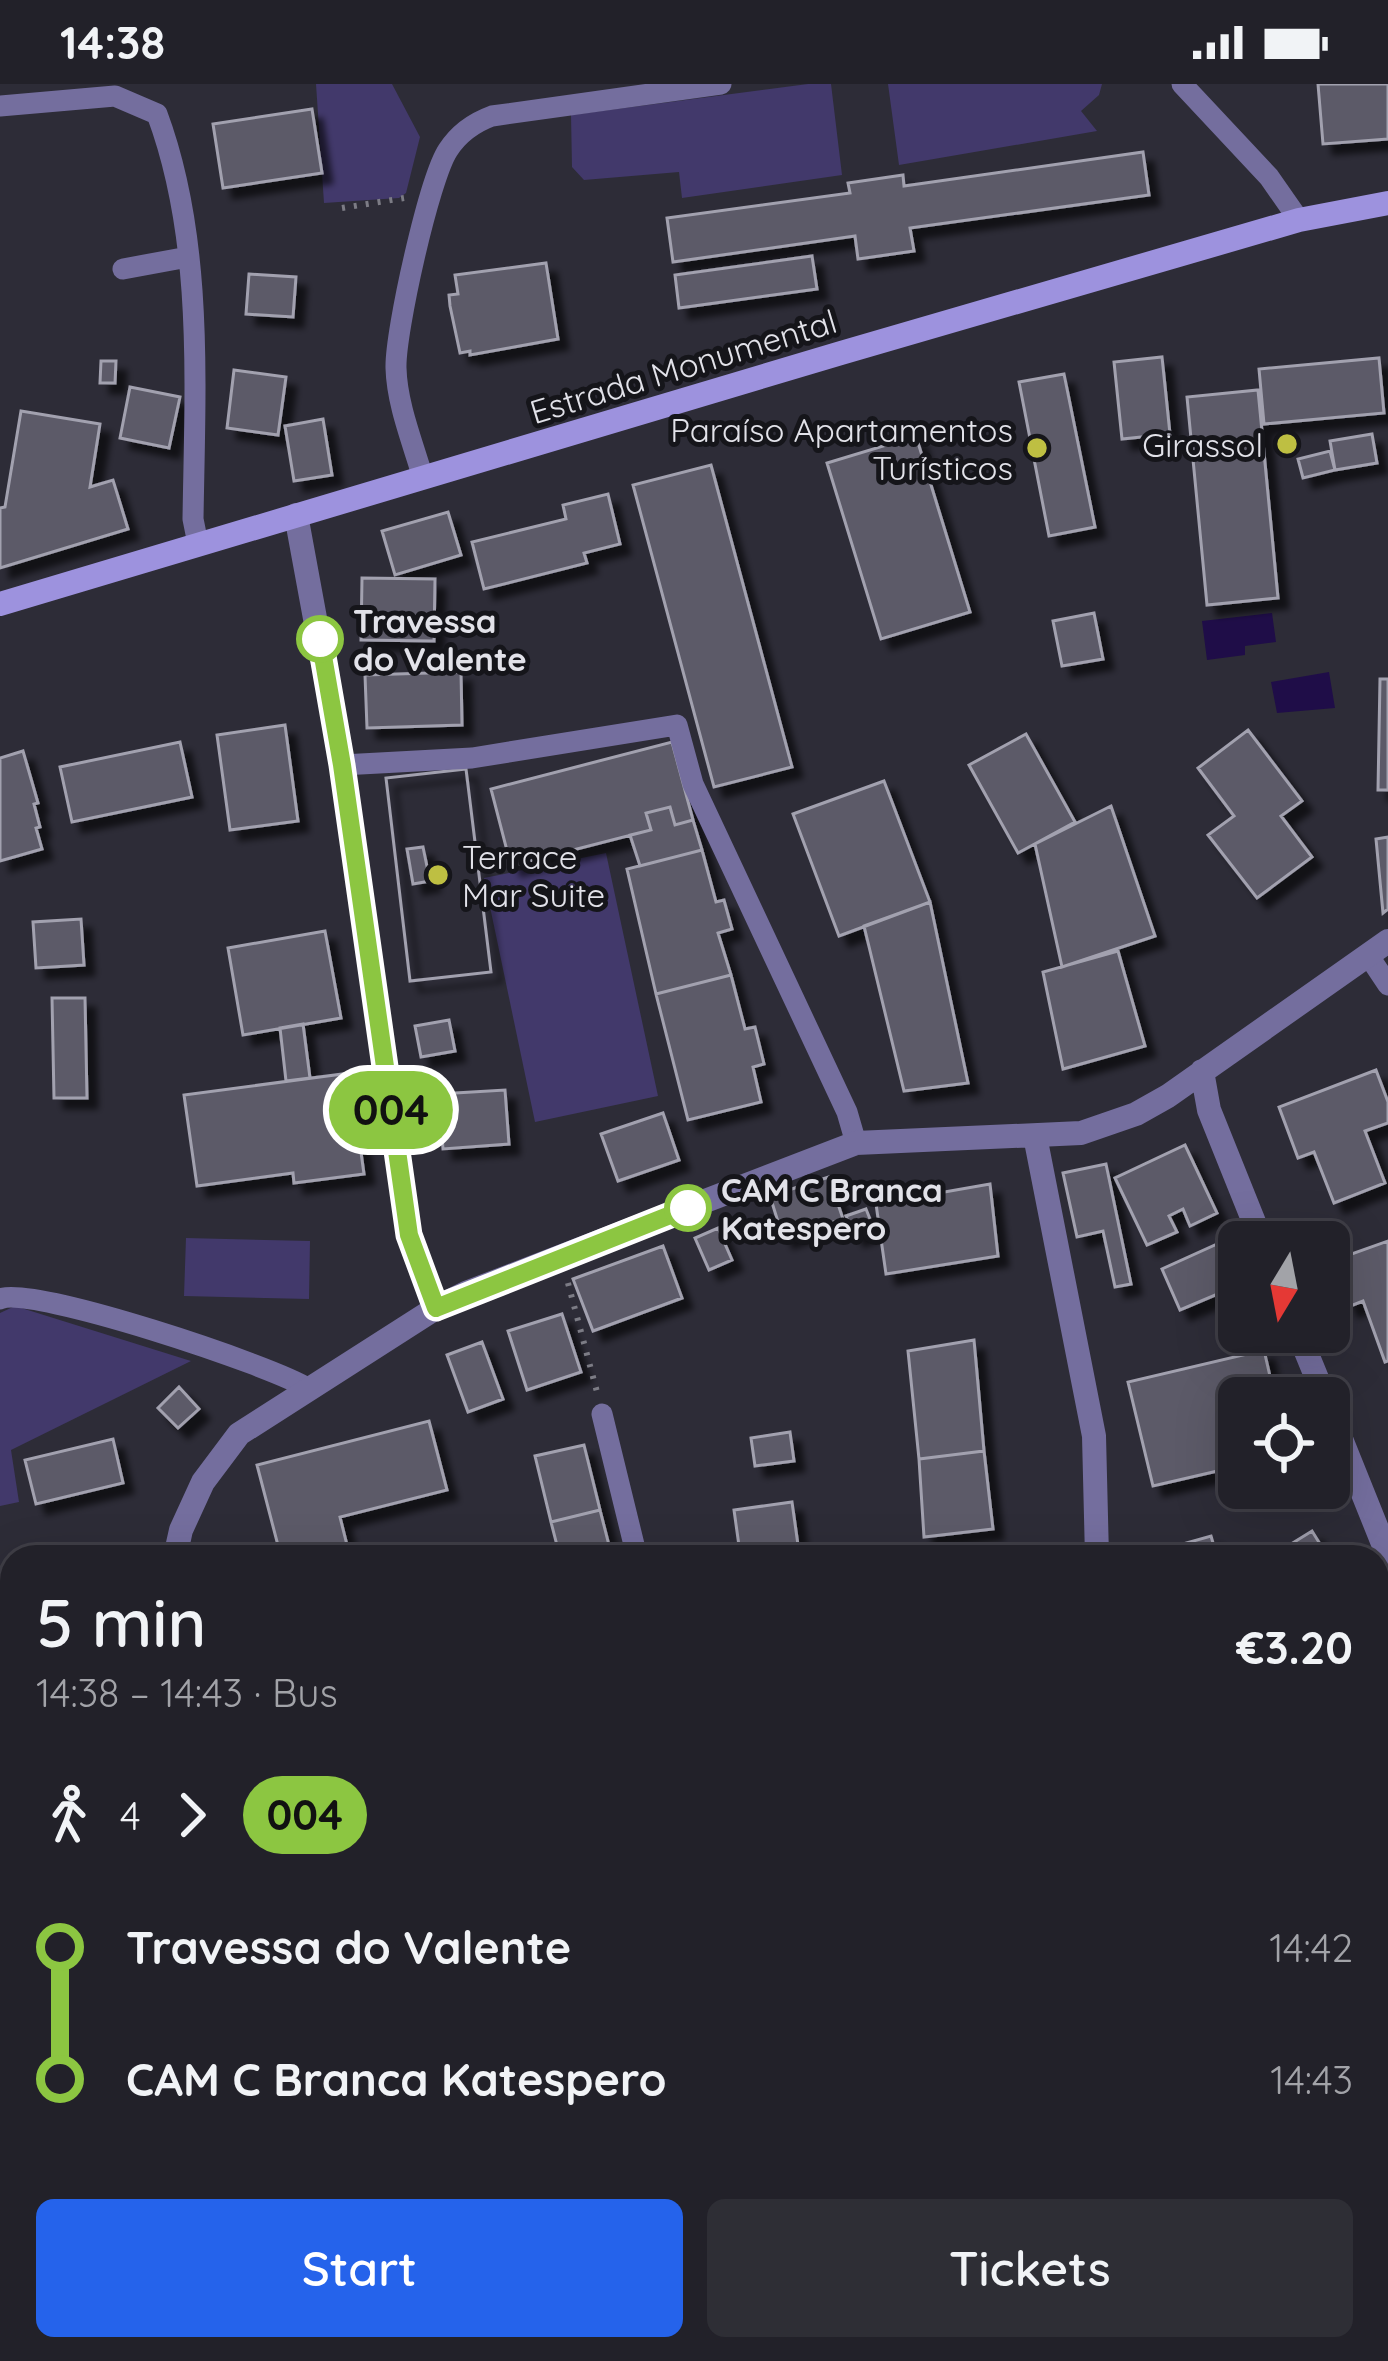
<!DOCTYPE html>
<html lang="en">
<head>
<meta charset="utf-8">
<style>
	:root { --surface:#222129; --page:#2e2e35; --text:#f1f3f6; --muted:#a2a3a8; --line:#3f3e46; --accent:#2563eb }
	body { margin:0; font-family:Quicksand,sans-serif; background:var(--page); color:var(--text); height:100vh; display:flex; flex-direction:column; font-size:45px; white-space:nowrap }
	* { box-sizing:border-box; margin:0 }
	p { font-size:39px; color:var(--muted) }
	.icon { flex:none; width:66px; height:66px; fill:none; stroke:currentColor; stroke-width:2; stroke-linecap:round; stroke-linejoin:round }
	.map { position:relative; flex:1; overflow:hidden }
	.drawer { position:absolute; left:0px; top:1461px; width:1389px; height:816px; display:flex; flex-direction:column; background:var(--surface); border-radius:36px 36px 0 0; box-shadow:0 12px 48px #0002,0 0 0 3px var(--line) }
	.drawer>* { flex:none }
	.badge { padding:0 24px; border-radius:39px; font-size:42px; line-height:78px }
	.needle { width:78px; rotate:190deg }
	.buttons { position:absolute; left:1218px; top:1137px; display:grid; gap:24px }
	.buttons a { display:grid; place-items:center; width:132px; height:132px; border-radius:18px; background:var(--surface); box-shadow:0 12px 48px #0002,0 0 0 3px var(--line); font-size:60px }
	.map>.badge { position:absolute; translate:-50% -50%; box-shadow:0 0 0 6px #fff }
	.legs { display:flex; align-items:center; gap:18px; height:132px; padding:0 36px; font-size:39px }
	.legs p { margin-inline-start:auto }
	.summary { display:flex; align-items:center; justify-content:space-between; height:204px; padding:0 36px }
	h1 { font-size:66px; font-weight:600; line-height:90px }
	.action { display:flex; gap:24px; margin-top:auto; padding:24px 36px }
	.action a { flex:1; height:138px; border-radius:18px; background:var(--accent); color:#fff; font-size:48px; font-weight:600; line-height:138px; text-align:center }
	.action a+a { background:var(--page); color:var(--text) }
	ul { padding:0 36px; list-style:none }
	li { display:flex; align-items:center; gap:42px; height:132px; font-size:45px }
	li i { display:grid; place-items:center; width:18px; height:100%; margin:0 15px; background:currentColor }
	li i::after { content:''; width:30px; height:30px; margin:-15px; border:9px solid; border-radius:50%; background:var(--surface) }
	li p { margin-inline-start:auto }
	li:first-child i { background:linear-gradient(#0000 50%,currentColor 0) }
	li:last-child i { background:linear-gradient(currentColor 50%,#0000 0) }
	.status { display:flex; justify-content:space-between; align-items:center; height:84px; padding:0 60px; background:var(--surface); direction:ltr }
	.status svg { height:33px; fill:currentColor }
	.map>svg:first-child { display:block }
	.green { fill:#42396b }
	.water { fill:#1f0d48 }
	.building { fill:#5b5a67; stroke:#a2a1af; stroke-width:3; fill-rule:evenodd; filter:url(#shadow) }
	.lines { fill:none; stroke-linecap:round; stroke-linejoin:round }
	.path { stroke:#7c7c85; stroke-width:6; stroke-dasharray:3 9; stroke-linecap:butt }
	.lane { stroke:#746e9e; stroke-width:21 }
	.street { stroke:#746e9e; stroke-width:24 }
	.secondary { stroke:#9d92de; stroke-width:24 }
	.line-1-casing { stroke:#fff; stroke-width:27 }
	.line-1 { stroke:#8cc641; stroke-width:18 }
	.poi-dot { fill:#bebf42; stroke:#15151a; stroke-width:4.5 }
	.stop-1-dot { fill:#fff; stroke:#8cc641; stroke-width:6 }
	.labels { text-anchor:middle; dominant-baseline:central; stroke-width:10; stroke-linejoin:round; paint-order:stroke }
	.street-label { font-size:33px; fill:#e2e2e9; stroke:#15151a }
	.poi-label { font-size:33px; fill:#e2e2e9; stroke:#15151a; text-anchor:end }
	.stop-label { font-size:33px; font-weight:bold; fill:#e2e2e9; stroke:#15151a; text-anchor:start }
</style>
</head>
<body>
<div class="status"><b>14:38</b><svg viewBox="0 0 49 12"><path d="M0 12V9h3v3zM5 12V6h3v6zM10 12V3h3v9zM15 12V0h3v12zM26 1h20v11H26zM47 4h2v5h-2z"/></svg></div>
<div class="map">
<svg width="1388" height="2277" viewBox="0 0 1388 2277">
	<defs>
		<filter id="shadow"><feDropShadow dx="10" dy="10" stdDeviation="3" flood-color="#0009"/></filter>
	</defs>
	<rect width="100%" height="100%" fill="#2d2c37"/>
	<path class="green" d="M 316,0 L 392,0 L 420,53 L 406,109 L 399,114 L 324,119 Z
		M 808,0 L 831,0 L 842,91 L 682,114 L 679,88 L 584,96 L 572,83 L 571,31 Z
		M 888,0 L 1102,0 L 1099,11 L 1081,27 L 1097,47 L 899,81 Z
		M 606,769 L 658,1012 L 535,1038 L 484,794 Z
		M 186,1154 L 310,1157 L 309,1215 L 184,1212 Z
		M 15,1222 L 191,1277 L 11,1366 L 19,1418 L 0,1422 L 0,1229 Z
		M 12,1621 L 12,1809 L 0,1823 L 0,1624 Z
		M 12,1970 L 12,2192 L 0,2205 L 0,1983 Z
		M 991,2265 L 1081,2265 L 1086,2277 L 996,2277 Z"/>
	<path class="water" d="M 1272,529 L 1276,558 L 1245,562 L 1245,571 L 1207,576 L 1202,537 Z
		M 1329,588 L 1335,624 L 1277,629 L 1271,598 Z"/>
	<path class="building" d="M 1318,0 L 1388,0 L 1388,55 L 1323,60 Z
		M 312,25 L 322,89 L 223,104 L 213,40 Z
		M 1143,68 L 1149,111 L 910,144 L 914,167 L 858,175 L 855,152 L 673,178 L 667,134 L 850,109 L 848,99 L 903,91 L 904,102 Z
		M 812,172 L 817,205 L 679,224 L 675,191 Z
		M 546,179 L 558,255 L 470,271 L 470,267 L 460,269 L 450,222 L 449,211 L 458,210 L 455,191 Z
		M 249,190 L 296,193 L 293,233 L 246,230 Z
		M 1162,273 L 1170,350 L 1122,355 L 1114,278 Z
		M 1379,274 L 1384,329 L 1264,340 L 1259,285 Z
		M 101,277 L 116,277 L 115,299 L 100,299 Z
		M 234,286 L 286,293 L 278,351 L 227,344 Z
		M 1064,290 L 1095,443 L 1049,452 L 1019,298 Z
		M 130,303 L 180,313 L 169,364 L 120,354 Z
		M 1258,306 L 1278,514 L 1207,521 L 1187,313 Z
		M 21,327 L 100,340 L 90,403 L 113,396 L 128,445 L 0,484 L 0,424 L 5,423 Z
		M 323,335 L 332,391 L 294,397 L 285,342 Z
		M 1372,350 L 1377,379 L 1335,386 L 1330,357 Z
		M 916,352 L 970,528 L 881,555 L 827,379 Z
		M 1330,367 L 1335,386 L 1303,394 L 1298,375 Z
		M 711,381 L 792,683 L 714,703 L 633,401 Z
		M 608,410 L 620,460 L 584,469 L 587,479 L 484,505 L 472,458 L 566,435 L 563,421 Z
		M 448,428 L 461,471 L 395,491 L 382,447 Z
		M 362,494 L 435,495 L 434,557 L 361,556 Z
		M 1094,529 L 1103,575 L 1062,582 L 1053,537 Z
		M 461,588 L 462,641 L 367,644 L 365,591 Z
		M 1380,595 L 1388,595 L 1388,706 L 1378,706 Z
		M 285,641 L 298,737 L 230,746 L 217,651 Z
		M 1248,646 L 1302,717 L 1281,732 L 1312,773 L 1257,814 L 1208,751 L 1234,732 L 1198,684 Z
		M 1026,650 L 1075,738 L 1018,769 L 969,681 Z
		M 180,658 L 192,713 L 72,738 L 60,683 Z
		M 672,658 L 693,736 L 675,741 L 670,723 L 646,729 L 651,746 L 511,782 L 491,705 Z
		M 23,667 L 38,719 L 34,720 L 40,743 L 36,744 L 42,765 L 0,777 L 0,674 Z
		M 466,685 L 491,888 L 410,897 L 386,694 ZM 423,763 L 430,797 L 413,800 L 407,765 Z
		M 466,685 L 491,888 L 410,897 L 386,694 Z
		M 884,697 L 930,818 L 839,852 L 793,730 Z
		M 1111,722 L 1155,852 L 1062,883 L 1035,760 Z
		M 670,723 L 675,741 L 693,736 L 702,766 L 640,782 L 630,751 L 651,746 L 646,729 Z
		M 1388,753 L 1388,825 L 1383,829 L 1376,755 Z
		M 702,766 L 716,818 L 724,816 L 732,845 L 718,849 L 731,891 L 656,910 L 627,785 Z
		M 930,818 L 968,999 L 904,1007 L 864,842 Z
		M 81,835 L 84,881 L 36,884 L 33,838 Z
		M 325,847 L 341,934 L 243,951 L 228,864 Z
		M 1118,867 L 1145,962 L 1063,985 L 1043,888 Z
		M 731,891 L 745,945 L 755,943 L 764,980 L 753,983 L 761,1018 L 688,1036 L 656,910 Z
		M 52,914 L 85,914 L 87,1014 L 54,1014 Z
		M 449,936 L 455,967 L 421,973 L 415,942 Z
		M 303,940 L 310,994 L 286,997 L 280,944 Z
		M 1376,986 L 1388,1018 L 1388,1039 L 1365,1047 L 1385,1099 L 1334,1119 L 1314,1068 L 1298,1074 L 1279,1023 Z
		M 350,989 L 364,1090 L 294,1099 L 293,1089 L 197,1102 L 184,1011 Z
		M 505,1006 L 509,1060 L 443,1065 L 439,1010 Z
		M 663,1029 L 679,1076 L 618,1097 L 601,1050 Z
		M 1185,1061 L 1217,1129 L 1190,1142 L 1183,1125 L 1169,1132 L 1177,1148 L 1147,1161 L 1115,1094 Z
		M 1106,1080 L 1131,1200 L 1115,1203 L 1103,1147 L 1077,1153 L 1063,1089 Z
		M 829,1093 L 843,1135 L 783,1154 L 770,1112 Z
		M 990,1100 L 998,1172 L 886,1190 L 876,1120 Z
		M 866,1125 L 874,1145 L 854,1152 L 846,1132 Z
		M 718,1144 L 732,1176 L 709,1186 L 695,1154 Z
		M 1226,1156 L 1239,1186 L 1239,1201 L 1180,1226 L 1162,1185 Z
		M 1388,1157 L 1388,1277 L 1385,1278 L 1363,1217 L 1348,1223 L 1332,1177 Z
		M 663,1162 L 682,1214 L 593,1247 L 573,1195 Z
		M 562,1230 L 581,1288 L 527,1306 L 508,1247 Z
		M 974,1256 L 984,1367 L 919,1375 L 908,1267 Z
		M 482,1258 L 503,1315 L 468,1328 L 447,1271 Z
		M 1264,1266 L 1275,1314 L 1239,1314 L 1239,1382 L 1153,1402 L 1128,1298 Z
		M 179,1303 L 199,1325 L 178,1344 L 158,1324 Z
		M 429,1337 L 447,1406 L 340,1433 L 350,1473 L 281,1473 L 257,1381 Z
		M 790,1348 L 794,1377 L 755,1382 L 751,1354 Z
		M 113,1355 L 123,1399 L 36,1420 L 25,1376 Z
		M 584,1361 L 600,1426 L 551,1438 L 535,1372 Z
		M 984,1367 L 993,1445 L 924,1453 L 919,1375 Z
		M 792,1418 L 798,1461 L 740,1469 L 734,1426 Z
		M 600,1426 L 612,1473 L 560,1473 L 551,1438 Z
		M 1312,1447 L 1328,1473 L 1288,1473 L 1283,1465 Z
		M 1211,1452 L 1217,1473 L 1182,1473 L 1179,1461 Z
		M 1383,1567 L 1388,1591 L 1377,1595 L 1377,1569 Z
		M 1388,1683 L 1388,1736 L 1380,1740 L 1377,1689 Z
		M 12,1851 L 12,1936 L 0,1946 L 0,1862 Z
		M 1388,1937 L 1388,1987 L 1377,1988 L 1377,1938 Z
		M 40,2265 L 118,2265 L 103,2277 L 50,2277 Z
		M 193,2265 L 237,2265 L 243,2277 L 169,2277 Z
		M 421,2265 L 594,2265 L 597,2277 L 409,2277 L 406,2269 Z"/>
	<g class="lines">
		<path class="path" d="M 342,124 L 404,114
			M 568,1199 L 597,1308"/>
		<path class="lane" d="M 1182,0 L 1269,93 L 1299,136
			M 0,22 L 115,12 L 157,30 C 204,156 195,302 193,435 L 198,460
			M 123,185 L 188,173
			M 423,394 C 413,359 397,321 396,284 C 395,248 429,95 448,66 C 459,49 473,39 492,32 L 721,0
			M 342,681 L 472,674 L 677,641 L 693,700 L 847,1028 L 856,1059
			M 1368,871 L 1388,901
			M 0,1215 C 31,1201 274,1282 309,1305
			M 602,1330 L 637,1473
			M 0,2020 L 12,2007
			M 1119,2265 L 1122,2277
			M 1303,2277 L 1388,2266"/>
		<path class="street" d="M 296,431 L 342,681 L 409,1151 L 436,1224
			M 1202,987 L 1209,1026 L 1262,1158
			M 1035,1052 L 1094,1352 L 1097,1473
			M 1298,1248 L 1325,1314
			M 1329,1325 L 1388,1472
			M 175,1473 L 181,1446 L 203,1398 L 239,1350 L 436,1224 L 466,1209 L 856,1059 L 1081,1049 L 1136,1030 L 1168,1012 L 1388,857
			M 715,2265 L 720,2277"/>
		<path class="secondary" d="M 0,520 L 841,269 L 1299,136 L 1388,119
			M 1377,1796 L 1388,1793
			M 0,2238 L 12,2224"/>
	</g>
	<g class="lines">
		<g class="line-1-casing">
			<path id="line-1" d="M 320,555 L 342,681 L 409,1151 L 436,1224 L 688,1124"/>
		</g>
		<use href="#line-1" class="line-1"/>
	</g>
	<g class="poi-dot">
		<circle cx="1287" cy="360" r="12"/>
		<circle cx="1037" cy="364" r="12"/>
		<circle cx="438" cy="791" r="12"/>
	</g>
	<g class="stop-1-dot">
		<circle cx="320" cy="555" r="21"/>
		<circle cx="688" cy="1124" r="21"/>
	</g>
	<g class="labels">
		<g class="street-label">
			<text transform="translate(683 282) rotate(-17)">Estrada Monumental</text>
		</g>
		<g class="poi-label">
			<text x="1013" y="345">Paraíso Apartamentos<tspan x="1013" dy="38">Turísticos</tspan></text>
			<text x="1263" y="360">Girassol</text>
			<text x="462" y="772" text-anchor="start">Terrace<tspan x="462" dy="38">Mar Suite</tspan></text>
		</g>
		<g class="stop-label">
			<text x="353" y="536">Travessa<tspan x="353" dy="38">do Valente</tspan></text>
			<text x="721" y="1105">CAM C Branca<tspan x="721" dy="38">Katespero</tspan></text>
		</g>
	</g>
</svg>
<div class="buttons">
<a><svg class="needle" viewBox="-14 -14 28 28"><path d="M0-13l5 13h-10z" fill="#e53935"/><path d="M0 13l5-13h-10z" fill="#a2a3a8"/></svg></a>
<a><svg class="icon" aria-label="locate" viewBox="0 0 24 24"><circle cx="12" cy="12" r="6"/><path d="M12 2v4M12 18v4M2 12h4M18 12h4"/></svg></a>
</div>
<b class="badge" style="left:391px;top:1026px;background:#8cc641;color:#111">004</b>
<section class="drawer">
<div class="summary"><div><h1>5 min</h1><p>14:38 – 14:43 · Bus</p></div><b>€3.20</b></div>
<div class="legs"><svg class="icon" aria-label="walk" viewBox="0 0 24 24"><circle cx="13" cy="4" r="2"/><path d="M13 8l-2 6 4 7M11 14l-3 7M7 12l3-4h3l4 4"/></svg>4<svg class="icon" aria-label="forward" viewBox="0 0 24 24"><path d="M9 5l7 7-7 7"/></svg><b class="badge" style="background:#8cc641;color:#111">004</b></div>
<ul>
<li><i style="color:#8cc641"></i><b>Travessa do Valente</b><p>14:42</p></li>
<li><i style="color:#8cc641"></i><b>CAM C Branca Katespero</b><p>14:43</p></li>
</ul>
<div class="action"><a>Start</a><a>Tickets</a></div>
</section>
</div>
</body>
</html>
